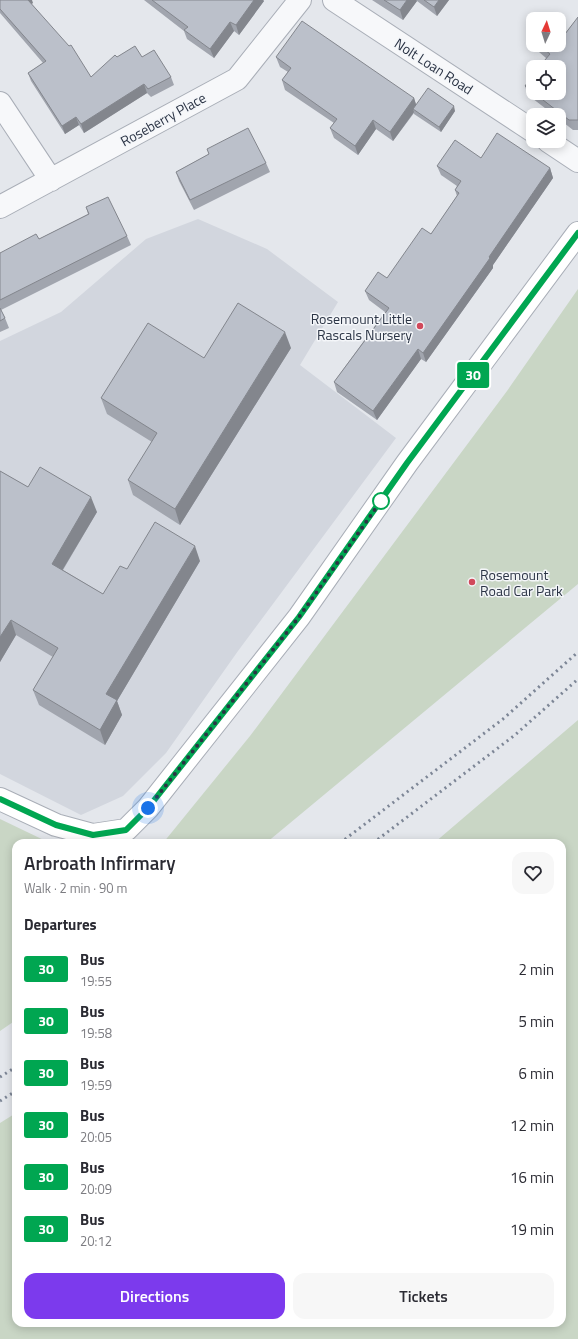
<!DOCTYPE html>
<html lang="en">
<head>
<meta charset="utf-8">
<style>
	:root { --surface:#fff; --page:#f7f7f7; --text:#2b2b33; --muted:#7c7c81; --accent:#7c3aed }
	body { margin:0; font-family:"Titillium Web",sans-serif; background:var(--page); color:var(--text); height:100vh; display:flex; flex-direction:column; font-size:15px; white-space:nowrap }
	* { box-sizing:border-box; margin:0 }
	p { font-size:13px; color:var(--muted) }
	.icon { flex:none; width:22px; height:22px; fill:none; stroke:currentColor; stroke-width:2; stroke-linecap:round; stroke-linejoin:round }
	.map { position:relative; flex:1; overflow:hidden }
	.drawer { position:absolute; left:12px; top:839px; width:554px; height:488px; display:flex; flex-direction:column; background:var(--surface); border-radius:12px; box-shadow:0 2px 10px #0003 }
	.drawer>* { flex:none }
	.badge { padding:0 8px; border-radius:3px; font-size:14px; line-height:26px }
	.needle { width:26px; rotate:4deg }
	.fabs { position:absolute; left:526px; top:12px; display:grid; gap:8px }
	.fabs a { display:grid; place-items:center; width:40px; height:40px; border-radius:8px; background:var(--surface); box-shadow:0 2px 10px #0003; font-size:20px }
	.you { position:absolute; width:20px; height:20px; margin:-10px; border:3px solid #fff; border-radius:50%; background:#1a73e8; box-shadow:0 0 0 6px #1a73e833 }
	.map>.badge { position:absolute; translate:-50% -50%; box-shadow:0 0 0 2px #fff }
	h2 { padding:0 12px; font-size:15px; line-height:36px }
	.round { display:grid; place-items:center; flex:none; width:42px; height:42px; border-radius:12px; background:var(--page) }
	.headline { display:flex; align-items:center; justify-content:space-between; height:68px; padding:0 12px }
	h1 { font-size:19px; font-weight:600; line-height:30px }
	.button { display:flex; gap:8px; margin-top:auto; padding:8px 12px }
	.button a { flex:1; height:46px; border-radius:12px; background:var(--accent); color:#fff; font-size:16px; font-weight:600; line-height:46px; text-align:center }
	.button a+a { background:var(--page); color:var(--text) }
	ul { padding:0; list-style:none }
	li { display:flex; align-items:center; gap:12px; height:52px; padding:0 12px }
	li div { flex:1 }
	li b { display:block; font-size:15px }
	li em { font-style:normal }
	li .badge { min-width:44px; font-weight:700; text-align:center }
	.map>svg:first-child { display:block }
	.built { fill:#d2d6de }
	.green { fill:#c9d6c5 }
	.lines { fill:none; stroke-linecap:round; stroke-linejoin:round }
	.street-casing { stroke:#a9aeb7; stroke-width:24 }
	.secondary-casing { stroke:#a9aeb7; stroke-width:24 }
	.street { stroke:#f7f8fa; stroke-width:22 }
	.secondary { stroke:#fff; stroke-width:22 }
	.rail { stroke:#7d8696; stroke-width:3; stroke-dasharray:2 4; stroke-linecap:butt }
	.wall { fill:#a1a5ae }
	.shaded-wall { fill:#83868d }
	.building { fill:#bbc0ca; stroke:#83868d }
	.line-casing { stroke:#fff; stroke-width:9 }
	.line { stroke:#00a651; stroke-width:6 }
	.walk { stroke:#2b3445; stroke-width:4; stroke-dasharray:0 7.2 }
	.poi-dot { fill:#d1495b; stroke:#f4f6f9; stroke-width:1.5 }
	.stop-dot { fill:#fff; stroke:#00a651; stroke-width:2 }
	.labels { text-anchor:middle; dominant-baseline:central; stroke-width:3; stroke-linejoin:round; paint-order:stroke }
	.street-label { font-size:14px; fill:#2b3445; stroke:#f4f6f9 }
	.poi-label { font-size:14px; fill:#2b3445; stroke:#f4f6f9; text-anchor:end }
</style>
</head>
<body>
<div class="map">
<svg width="578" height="1339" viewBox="0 0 578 1339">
	<rect width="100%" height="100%" fill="#e4e7ec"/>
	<path class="built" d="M 198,219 L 267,249 L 338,302 L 300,365 L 396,438 L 238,651 L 166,753 L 123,796 L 81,815 L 0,774 L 0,341 L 61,312 L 146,239 Z"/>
	<path class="green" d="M 578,289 L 578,584 L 266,843 L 163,843 L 250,736 L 507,391 Z
		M 578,720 L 578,1339 L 0,1339 L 0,1123 L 16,1113 L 16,1323 L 562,1323 L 562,843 L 434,843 Z
		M 0,819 L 50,843 L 16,843 L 16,1020 L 0,1031 Z"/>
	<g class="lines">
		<g class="street-casing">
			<path id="street" d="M 334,0 L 533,131
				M 0,103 L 51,180
				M 548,141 L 578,161
				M 0,207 L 237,79 L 300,0"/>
		</g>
		<g class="secondary-casing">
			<path id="secondary" d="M 0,799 L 56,825 L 93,835 L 126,830 L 148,808 L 299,617 L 407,463 L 578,233"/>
		</g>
		<use href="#street" class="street"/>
		<use href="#secondary" class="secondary"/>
		<path class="rail" d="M 340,843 L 503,719 L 578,652
			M 373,843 L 515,735 L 578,679
			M 0,1077 L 16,1067
			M 0,1101 L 16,1091"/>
	</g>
	<path class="wall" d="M 0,0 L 33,3 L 31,4 L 91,77 L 117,57 L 142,57 L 171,77 L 174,85 L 151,97 L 147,93 L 84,133 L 79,125 L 65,134 L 31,81 L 28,73 L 43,63 L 0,13 Z
		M 144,0 L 263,0 L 264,1 L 239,35 L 234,31 L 214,58 L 187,39 L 184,31 Z
		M 372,0 L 449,0 L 437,16 L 417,1 L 403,20 Z
		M 578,17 L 578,130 L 573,130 L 559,119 L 559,115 L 554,115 L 528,95 L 525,86 L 533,75 L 533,93 L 559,93 L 546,58 L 532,46 L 528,37 L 533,31 L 533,45 L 559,45 L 565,34 Z
		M 276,57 L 414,98 L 416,104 L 455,111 L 441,132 L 414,114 L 414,113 L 393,141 L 376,129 L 358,155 L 334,138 L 330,128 L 334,123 L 285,90 L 282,80 L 288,72 L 280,67 Z
		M 207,149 L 266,163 L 270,172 L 194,210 L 179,181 L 176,172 L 209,154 Z
		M 481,158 L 550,168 L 553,178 L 493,265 L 493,268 L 426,362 L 421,359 L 377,420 L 337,392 L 334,382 L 385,312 L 369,300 L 365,291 L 387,278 L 431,234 L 457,196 L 455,190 L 457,186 L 441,175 L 437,166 Z
		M 86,207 L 127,236 L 131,245 L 1,310 L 5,318 L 9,328 L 0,332 L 0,253 L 39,239 L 88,214 Z
		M 291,348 L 180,525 L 133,495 L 128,480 L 152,442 L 107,414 L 101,398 L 204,358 Z
		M 0,471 L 28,487 L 97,512 L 63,570 L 103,594 L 127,569 L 200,561 L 117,701 L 122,715 L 105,745 L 39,705 L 33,690 L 53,657 L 16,635 L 0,662 Z"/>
	<path class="shaded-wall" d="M 26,0 L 32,0 L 33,3 L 28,6 Z
		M 254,0 L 263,0 L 264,1 L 239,35 L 236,25 Z
		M 407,0 L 416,0 L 417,1 L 403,20 L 400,10 Z
		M 439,0 L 449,0 L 437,16 L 434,7 Z
		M 230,22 L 234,31 L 214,58 L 210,49 Z
		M 144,84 L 147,93 L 84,133 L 81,124 Z
		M 414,98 L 417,108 L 413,109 L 414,112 L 393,141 L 390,132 Z
		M 454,106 L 455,111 L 441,132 L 439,127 Z
		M 76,117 L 79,125 L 65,134 L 62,126 Z
		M 373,120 L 376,129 L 358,155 L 355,146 Z
		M 550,168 L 553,178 L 493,265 L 493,268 L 426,362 L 423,353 Z
		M 285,332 L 291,348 L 180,525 L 175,509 Z
		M 418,349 L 421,359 L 377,420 L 373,411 Z
		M 91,497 L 97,512 L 57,579 L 52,564 Z
		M 195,546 L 200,561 L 117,701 L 122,715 L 105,745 L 100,730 L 106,694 Z
		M 11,620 L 16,635 L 0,662 L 0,637 Z"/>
	<path class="building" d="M 0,0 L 28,0 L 69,46 L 71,45 L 91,77 L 115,55 L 117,57 L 135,46 L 142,57 L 154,50 L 171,77 L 148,89 L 144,84 L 81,124 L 76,117 L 62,126 L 28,73 L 46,61 L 0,9 Z
		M 152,0 L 254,0 L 236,25 L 230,22 L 210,49 L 184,30 L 188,27 Z
		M 384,0 L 407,0 L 400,10 Z
		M 424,0 L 439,0 L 434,7 Z
		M 578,17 L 578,120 L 569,120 L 534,93 L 559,93 L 559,67 L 539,67 L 550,54 L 539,45 L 559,45 L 559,29 L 565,34 Z
		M 302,21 L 414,98 L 390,132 L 373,120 L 355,146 L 330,128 L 337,119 L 282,80 L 291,68 L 276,57 Z
		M 533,31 L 533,41 L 528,37 Z
		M 533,75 L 533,92 L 525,86 Z
		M 428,88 L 454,106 L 439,127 L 413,109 Z
		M 248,128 L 266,163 L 190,200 L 176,172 L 209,154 L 207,149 Z
		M 497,133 L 550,168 L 489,257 L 490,258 L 423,353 L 418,349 L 373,411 L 334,382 L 389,308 L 365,291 L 378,272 L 387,278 L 422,228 L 431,234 L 459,193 L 455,190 L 461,181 L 437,166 L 455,140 L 481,158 Z
		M 108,197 L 127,236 L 0,300 L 0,253 L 36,234 L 39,239 L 89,214 L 86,207 Z
		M 238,303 L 285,332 L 175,509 L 128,480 L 157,433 L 101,398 L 148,323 L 204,358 Z
		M 0,308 L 5,318 L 0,321 Z
		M 40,467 L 91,497 L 52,564 L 103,594 L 120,566 L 127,569 L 155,522 L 195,546 L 106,694 L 117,700 L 100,730 L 33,690 L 58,648 L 11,620 L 0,637 L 0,471 L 28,487 Z"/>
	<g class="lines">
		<g class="line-casing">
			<path id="line" d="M 0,799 L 56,825 L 93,835 L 126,830 L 148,808 L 299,617 L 407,463 L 578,233"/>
		</g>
		<use href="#line" class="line"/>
		<path class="walk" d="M 148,808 L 299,617 L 381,501"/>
	</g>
	<g class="poi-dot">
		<circle cx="420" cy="326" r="4"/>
		<circle cx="472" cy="582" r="4"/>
	</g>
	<circle class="stop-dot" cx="381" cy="501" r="8"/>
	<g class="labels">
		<g class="street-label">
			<text transform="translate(434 66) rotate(33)">Nolt Loan Road</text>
			<text transform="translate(163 119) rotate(-29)">Roseberry Place</text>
		</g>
		<g class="poi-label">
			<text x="412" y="318">Rosemount Little<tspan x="412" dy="16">Rascals Nursery</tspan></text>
			<text x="480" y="574" text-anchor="start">Rosemount<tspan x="480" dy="16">Road Car Park</tspan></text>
		</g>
	</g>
</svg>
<div class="fabs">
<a><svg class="needle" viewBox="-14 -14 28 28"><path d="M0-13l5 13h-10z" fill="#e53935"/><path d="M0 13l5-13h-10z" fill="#7c7c81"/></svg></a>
<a><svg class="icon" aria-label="locate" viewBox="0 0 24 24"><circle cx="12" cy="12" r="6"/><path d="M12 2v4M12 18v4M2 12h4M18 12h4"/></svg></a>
<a><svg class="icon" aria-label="layers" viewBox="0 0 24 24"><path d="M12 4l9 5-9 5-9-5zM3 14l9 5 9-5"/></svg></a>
</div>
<div class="you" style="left:148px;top:808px"></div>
<b class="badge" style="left:473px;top:375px;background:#00a651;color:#fff">30</b>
<section class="drawer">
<div class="headline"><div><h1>Arbroath Infirmary</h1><p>Walk · 2 min · 90 m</p></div><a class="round"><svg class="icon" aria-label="heart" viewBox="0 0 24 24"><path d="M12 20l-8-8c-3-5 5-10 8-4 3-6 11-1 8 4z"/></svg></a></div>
<h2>Departures</h2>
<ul>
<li><span class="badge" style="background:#00a651;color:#fff">30</span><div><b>Bus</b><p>19:55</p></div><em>2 min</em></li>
<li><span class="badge" style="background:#00a651;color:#fff">30</span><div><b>Bus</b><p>19:58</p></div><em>5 min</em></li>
<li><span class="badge" style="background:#00a651;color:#fff">30</span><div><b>Bus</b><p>19:59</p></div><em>6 min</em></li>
<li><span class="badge" style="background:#00a651;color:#fff">30</span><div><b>Bus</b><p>20:05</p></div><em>12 min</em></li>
<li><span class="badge" style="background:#00a651;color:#fff">30</span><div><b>Bus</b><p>20:09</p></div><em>16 min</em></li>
<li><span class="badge" style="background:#00a651;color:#fff">30</span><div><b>Bus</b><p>20:12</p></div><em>19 min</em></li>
</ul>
<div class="button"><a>Directions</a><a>Tickets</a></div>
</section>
</div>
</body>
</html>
